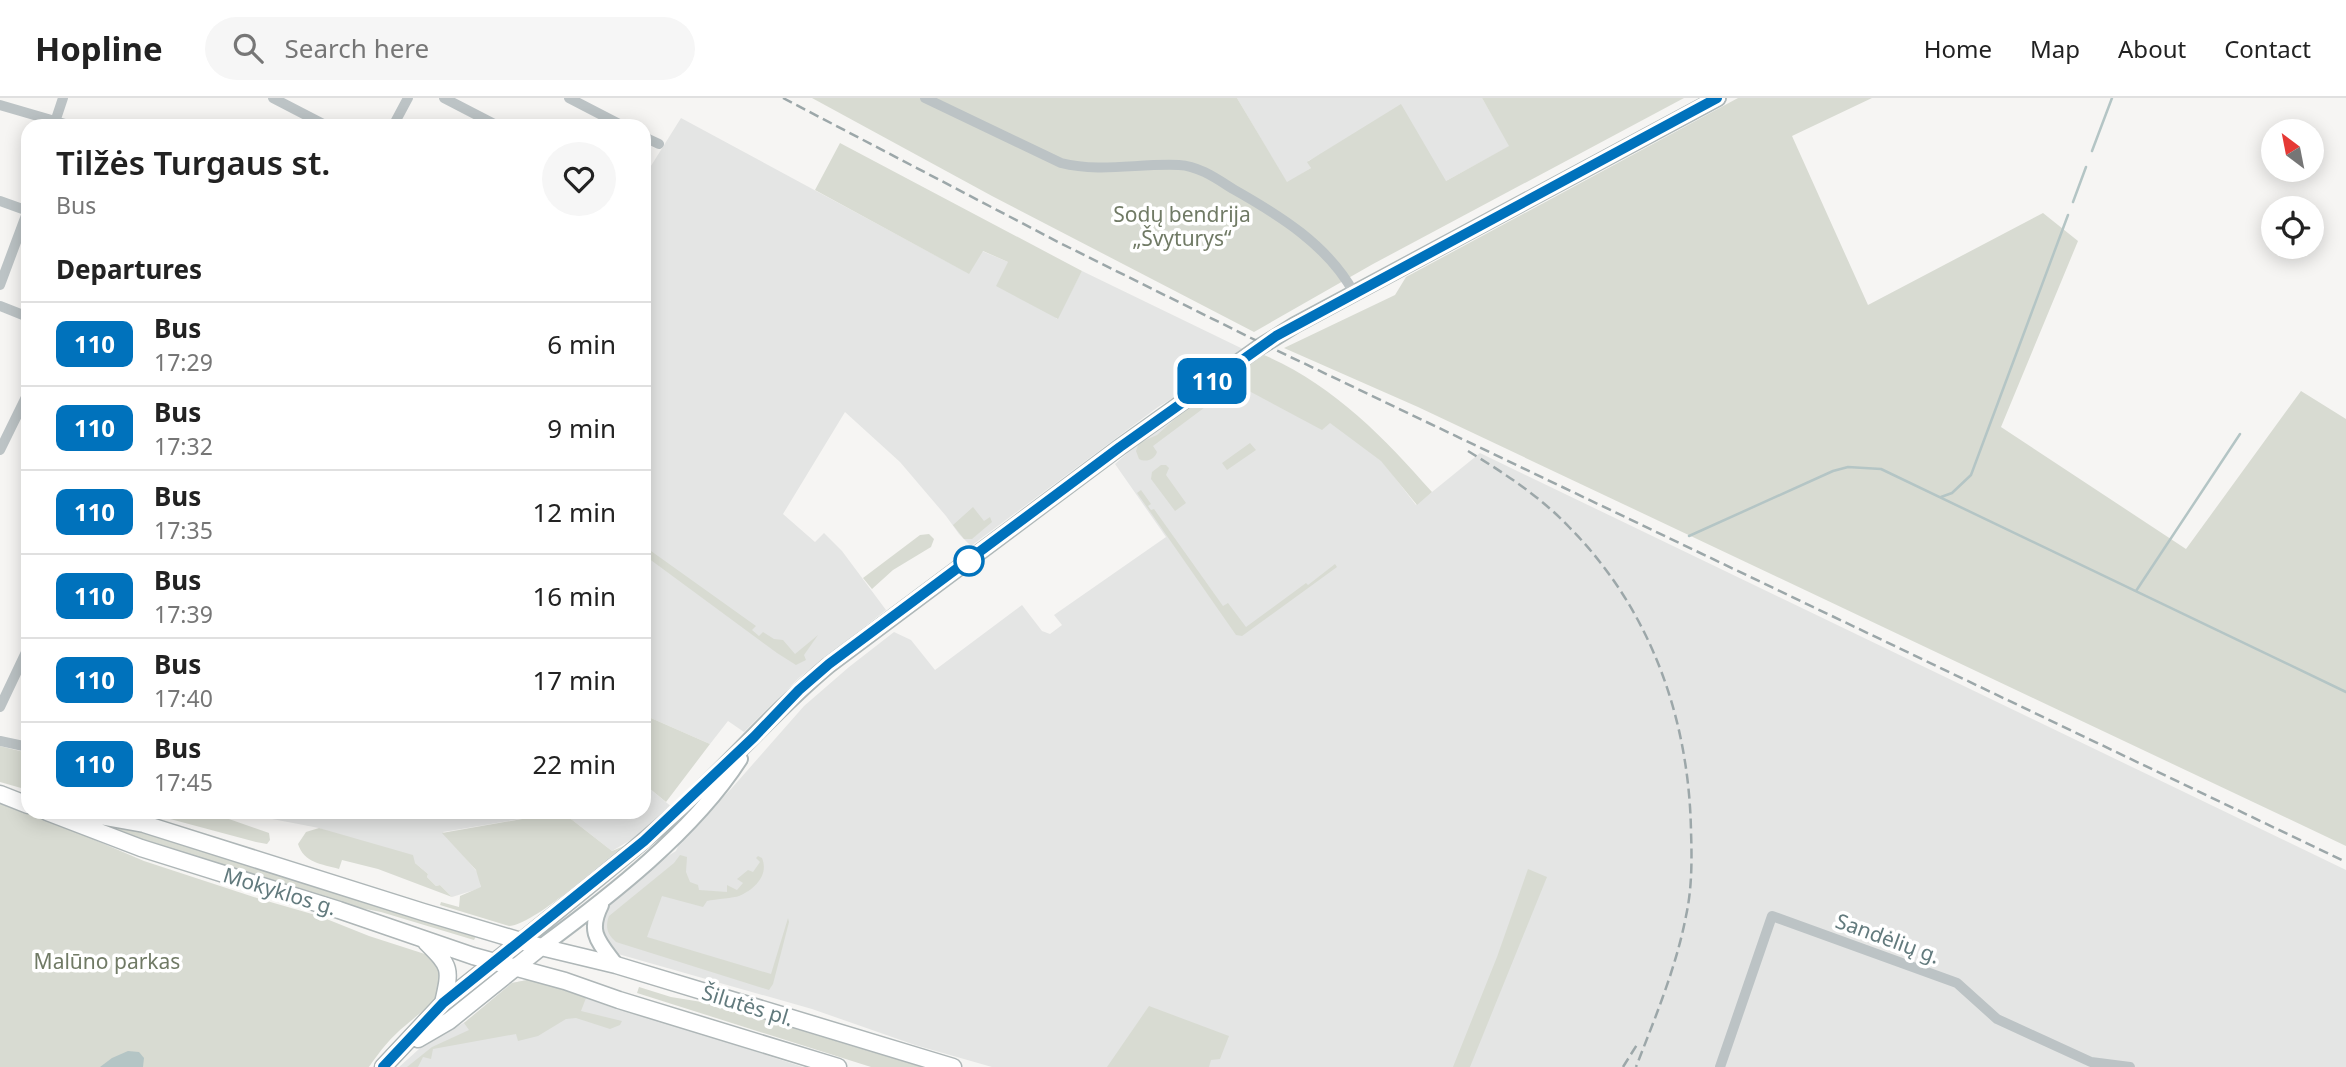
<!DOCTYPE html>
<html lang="en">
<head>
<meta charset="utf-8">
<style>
	:root { --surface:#fff; --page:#f6f6f6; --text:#222; --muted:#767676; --line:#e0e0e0 }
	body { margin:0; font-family:"Noto Sans",sans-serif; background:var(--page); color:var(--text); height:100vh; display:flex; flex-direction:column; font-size:26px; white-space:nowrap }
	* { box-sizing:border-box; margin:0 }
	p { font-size:23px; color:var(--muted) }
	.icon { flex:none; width:38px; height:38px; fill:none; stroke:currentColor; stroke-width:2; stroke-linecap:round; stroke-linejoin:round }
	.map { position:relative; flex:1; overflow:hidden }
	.panel { position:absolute; left:21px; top:21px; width:630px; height:700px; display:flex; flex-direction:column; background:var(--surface); border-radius:21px; box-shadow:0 4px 18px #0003 }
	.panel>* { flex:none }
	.badge { padding:0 14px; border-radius:10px; font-size:24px; line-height:46px }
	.needle { width:46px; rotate:328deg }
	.tools { position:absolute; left:2261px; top:21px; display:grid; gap:14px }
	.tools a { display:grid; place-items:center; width:63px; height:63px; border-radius:50%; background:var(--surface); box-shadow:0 4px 18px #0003; font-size:35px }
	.map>.badge { position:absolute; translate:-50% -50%; box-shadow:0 0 0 4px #fff }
	h2 { padding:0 35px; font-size:26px; line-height:63px }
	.round { display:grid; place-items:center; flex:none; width:74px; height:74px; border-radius:37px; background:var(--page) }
	.summary { display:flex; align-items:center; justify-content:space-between; height:119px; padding:0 35px }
	h1 { font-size:33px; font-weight:600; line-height:52px }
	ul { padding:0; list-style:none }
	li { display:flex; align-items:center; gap:21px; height:84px; padding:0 35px; border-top:2px solid var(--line) }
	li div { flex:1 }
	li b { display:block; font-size:26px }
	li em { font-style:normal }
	li .badge { min-width:77px; font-weight:700; text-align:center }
	header { display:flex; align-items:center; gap:42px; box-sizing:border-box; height:98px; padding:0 35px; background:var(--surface); border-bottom:2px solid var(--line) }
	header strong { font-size:33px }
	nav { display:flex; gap:38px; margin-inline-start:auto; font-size:24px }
	.search { width:490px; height:63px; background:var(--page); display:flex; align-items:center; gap:18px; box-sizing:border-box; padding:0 24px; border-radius:38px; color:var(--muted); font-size:26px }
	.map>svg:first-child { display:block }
	.built { fill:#e4e5e4 }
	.green { fill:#d8dbd2 }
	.water { fill:#b4c5c5 }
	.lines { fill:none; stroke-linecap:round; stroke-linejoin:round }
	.stream { stroke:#b4c5c5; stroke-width:2.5 }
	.secondary-casing { stroke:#afb8b9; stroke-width:18 }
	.primary-casing { stroke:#aeb6b7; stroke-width:19 }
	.street { stroke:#bcc3c5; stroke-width:10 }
	.secondary { stroke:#fff; stroke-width:14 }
	.primary { stroke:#fff; stroke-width:16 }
	.rail { stroke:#9ca7a9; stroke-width:2.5; stroke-dasharray:10 5; stroke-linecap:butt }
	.line-casing { stroke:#fff; stroke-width:16 }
	.line { stroke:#0072bc; stroke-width:10 }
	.stop-dot { fill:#fff; stroke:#0072bc; stroke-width:3.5 }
	.labels { text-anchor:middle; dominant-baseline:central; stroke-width:7; stroke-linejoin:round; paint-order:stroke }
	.park-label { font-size:21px; fill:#707a65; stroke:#fff }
	.street-label { font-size:21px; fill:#627a7d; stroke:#fff }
</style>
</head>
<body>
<header>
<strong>Hopline</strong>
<div class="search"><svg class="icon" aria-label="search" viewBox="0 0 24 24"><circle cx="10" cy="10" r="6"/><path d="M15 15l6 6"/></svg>Search here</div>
<nav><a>Home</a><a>Map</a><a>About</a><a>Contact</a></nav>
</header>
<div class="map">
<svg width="2346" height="969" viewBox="0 0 2346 969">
	<rect width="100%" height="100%" fill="#f6f5f3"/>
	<path class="built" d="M 1237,0 L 1482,0 L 1510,48 L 1446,83 L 1332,51 L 1308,63 L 1311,70 L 1287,85 Z
		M 681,20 L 968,175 L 982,153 L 1008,164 L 1057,221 L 1082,173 L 1245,252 L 1201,283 L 1158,309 L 971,448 L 959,436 L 946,418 L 900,364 L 845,314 L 783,416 L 815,444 L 824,435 L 842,453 L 886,512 L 800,579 L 744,634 L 728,623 L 710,646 L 644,617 L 644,79 Z
		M 1230,280 L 1330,324 L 1382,363 L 1416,407 L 1480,355 L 2346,772 L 2346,969 L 992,969 L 915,947 L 812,911 L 618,856 L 606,847 L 599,839 L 600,813 L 642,774 L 676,753 L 681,741 L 731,691 L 804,608 L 849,569 L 894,534 L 911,542 L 935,572 L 1022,507 L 1042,533 L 1050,536 L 1062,527 L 1054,517 L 1166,439 L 1115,366 L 1139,345 Z
		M 644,686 L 673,710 L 654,728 L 612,753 L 562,714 L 443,734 L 479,776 L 481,790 L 452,799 L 440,787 L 436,788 L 427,779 L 428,776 L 415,765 L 319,730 L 267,720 L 253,714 L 644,714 Z
		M 532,881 L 616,911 L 646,918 L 803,969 L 399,969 L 419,951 L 465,924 L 512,885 Z"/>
	<path class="green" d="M 812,0 L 1237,0 L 1287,84 L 1311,70 L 1307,64 L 1401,6 L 1446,83 L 1509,48 L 1482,0 L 1684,0 L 1373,166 L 1254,234 L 992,98 Z
		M 1738,0 L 1872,0 L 1792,38 L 1868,207 L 2043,115 L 2078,143 L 2001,329 L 2186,451 L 2301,293 L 2346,321 L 2346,748 L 1418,309 L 1284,250 L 1395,197 L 1406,179 Z
		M 840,45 L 1082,173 L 1058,221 L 996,188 L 1008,164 L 983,153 L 969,176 L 815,92 Z
		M 1264,257 C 1332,286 1384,339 1432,394 L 1417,407 L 1381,363 L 1330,325 L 1322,332 L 1236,286 L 1153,348 L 1157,354 C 1155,361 1146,365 1139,361 L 1136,353 L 1139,345 L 1157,337 L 1188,309 Z
		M 1250,345 L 1256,352 L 1227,372 L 1222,365 Z
		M 1161,367 L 1166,367 L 1169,370 L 1166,377 L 1186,405 L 1175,413 L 1151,381 L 1152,374 Z
		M 1141,392 L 1151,406 L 1148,408 L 1151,412 L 1154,411 L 1223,508 L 1228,505 L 1246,529 L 1306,485 L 1308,487 L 1335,466 L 1337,469 L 1242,538 L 1236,537 L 1137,395 Z
		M 973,409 L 984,423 L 990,419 L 992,424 L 972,441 L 964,441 L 953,427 Z
		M 929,436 L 934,441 L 931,449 L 893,472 L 872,491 L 863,480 L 920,437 Z
		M 644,448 L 756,528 L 752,532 L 759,538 L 763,534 L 774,541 L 783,542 L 795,556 L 818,537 L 804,557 L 806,562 L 796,567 L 777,555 L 644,457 Z
		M 644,617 L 710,646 L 666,704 L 644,686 Z
		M 0,648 L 28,655 L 28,692 L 0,684 Z
		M 0,706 L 60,727 L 144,763 L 260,801 L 319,818 L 369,838 L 431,858 L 439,865 L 444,892 C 430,909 422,913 406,927 C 391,939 380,953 369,969 L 0,969 Z
		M 144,714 L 209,714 L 269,735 L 270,742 L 267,746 L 256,744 Z
		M 562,714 L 612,753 L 624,748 C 600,766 534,827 509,828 L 440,807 L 441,804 L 459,809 L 460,798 L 481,789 L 476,772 L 442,735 Z
		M 90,724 L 129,729 L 477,836 L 474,842 L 381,814 L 341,806 L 136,741 Z
		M 319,730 L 413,757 L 415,765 L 428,776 L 427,779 L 436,788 L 440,787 L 452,799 L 378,771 L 342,762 L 339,771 C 322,766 304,765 298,746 L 306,734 Z
		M 680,757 L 687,759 L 686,774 L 690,784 L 698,787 L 699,792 L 727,794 L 727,787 L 737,792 L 743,785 L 737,781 L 748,772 L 753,774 L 760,764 L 756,760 L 758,758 L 762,760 C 769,777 755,791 739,798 C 734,800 716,801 707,803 L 703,809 L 662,798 L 647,839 L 771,876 L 788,820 L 789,824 L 773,886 L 769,892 L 616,844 C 607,836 605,829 609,818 L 674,765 Z
		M 1528,771 L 1547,779 L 1470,969 L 1453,969 L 1497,859 Z
		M 532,881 L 586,900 L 581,913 L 622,923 L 620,927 L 610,931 L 576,920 L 566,921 L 538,938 L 518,943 L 516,936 L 433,951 L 431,961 L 423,959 L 418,969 L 407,969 L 432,949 L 469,932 L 464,925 L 512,885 Z
		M 639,889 L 671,899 L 714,906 L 922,969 L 871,969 L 637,895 Z
		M 1149,908 L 1229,938 L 1220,961 L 1211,962 L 1209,969 L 1107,969 Z"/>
	<path class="water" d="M 128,953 L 139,954 L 144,960 L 143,969 L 100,969 L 112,960 Z"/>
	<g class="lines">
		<path class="stream" d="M 2092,53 L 2112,0
			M 2073,104 L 2086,69
			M 1941,399 L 1952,395 L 1971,377 L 2068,117
			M 1689,438 L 1833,373 L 1848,369 L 1881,371 L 2346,594
			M 2136,493 L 2240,336"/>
		<g class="secondary-casing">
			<path id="secondary" d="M 601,807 C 587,835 599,844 616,867
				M 521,843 C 575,799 631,756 682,709 C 733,662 777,610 829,567 L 1120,349 L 1258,250 L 1295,227 L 1718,0
				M 541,849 C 610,798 693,734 740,661"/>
		</g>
		<g class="primary-casing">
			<path id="primary" d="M 0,696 L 28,707
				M 47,714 L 141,750 L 339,812 L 473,858 L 565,883 L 619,902 L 838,969
				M 77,714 L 144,726 L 423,814 L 541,849 L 616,867 L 953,969
				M 426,844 C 451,869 451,870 443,905
				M 418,941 L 449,923 L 541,849
				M 383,969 L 443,905 L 521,843"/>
		</g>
		<path class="street" d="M 273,0 L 327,28
			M 444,0 L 498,28
			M 569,0 L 623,28
			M 925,0 L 1061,65 C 1101,75 1139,65 1179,67 C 1199,68 1217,81 1233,91 C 1279,117 1328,147 1354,195
			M 0,7 L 72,28
			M 54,27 L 63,0
			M 393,28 L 408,0
			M 644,39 L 659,46
			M 0,103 L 28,113
			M 0,187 L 28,112
			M 0,208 L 28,219
			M 0,352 L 28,295
			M 0,609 L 28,550
			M 0,643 L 28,649
			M 1720,969 L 1772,818 L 1957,885 L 1997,921 L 2091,964 L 2130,969"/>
		<use href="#secondary" class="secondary"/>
		<use href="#primary" class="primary"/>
		<path class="rail" d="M 783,0 L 1060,145 L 1251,240 L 2346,764
			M 1468,353 C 1504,375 1541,399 1570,430 C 1650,511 1689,620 1691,733 C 1692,761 1692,791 1686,818 C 1676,870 1655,920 1636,969
			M 1623,969 L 1638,945"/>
	</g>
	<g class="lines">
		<g class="line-casing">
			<path id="line" d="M 383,969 L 443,905 L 644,743 L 754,639 L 799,592 L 829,566 L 1120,349 L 1276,238 L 1717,0"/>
		</g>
		<use href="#line" class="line"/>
	</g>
	<circle class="stop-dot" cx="969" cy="463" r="14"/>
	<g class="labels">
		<g class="park-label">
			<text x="1182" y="116">Sodų bendrija<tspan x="1182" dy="24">„Švyturys“</tspan></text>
			<text x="107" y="863">Malūno parkas</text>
		</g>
		<g class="street-label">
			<text transform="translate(280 793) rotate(17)">Mokyklos g.</text>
			<text transform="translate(1888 840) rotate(20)">Sandėlių g.</text>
			<text transform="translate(748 907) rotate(17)">Šilutės pl.</text>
		</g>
	</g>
</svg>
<div class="tools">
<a><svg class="needle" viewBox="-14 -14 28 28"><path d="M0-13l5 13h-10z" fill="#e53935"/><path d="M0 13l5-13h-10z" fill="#767676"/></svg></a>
<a><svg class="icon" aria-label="locate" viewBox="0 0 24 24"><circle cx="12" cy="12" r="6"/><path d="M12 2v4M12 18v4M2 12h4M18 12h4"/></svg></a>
</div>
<b class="badge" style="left:1212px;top:283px;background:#0072bc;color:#fff">110</b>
<section class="panel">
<div class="summary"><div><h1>Tilžės Turgaus st.</h1><p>Bus</p></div><a class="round"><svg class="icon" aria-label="heart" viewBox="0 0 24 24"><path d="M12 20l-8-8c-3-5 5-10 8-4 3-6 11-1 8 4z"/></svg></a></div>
<h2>Departures</h2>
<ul>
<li><span class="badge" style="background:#0072bc;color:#fff">110</span><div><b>Bus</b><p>17:29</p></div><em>6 min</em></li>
<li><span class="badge" style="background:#0072bc;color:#fff">110</span><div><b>Bus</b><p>17:32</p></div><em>9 min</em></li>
<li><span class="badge" style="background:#0072bc;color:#fff">110</span><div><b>Bus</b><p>17:35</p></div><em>12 min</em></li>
<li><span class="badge" style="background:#0072bc;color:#fff">110</span><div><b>Bus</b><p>17:39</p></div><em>16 min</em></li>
<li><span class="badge" style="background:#0072bc;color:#fff">110</span><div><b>Bus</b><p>17:40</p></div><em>17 min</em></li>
<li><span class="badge" style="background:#0072bc;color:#fff">110</span><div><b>Bus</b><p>17:45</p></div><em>22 min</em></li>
</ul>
</section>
</div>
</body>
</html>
